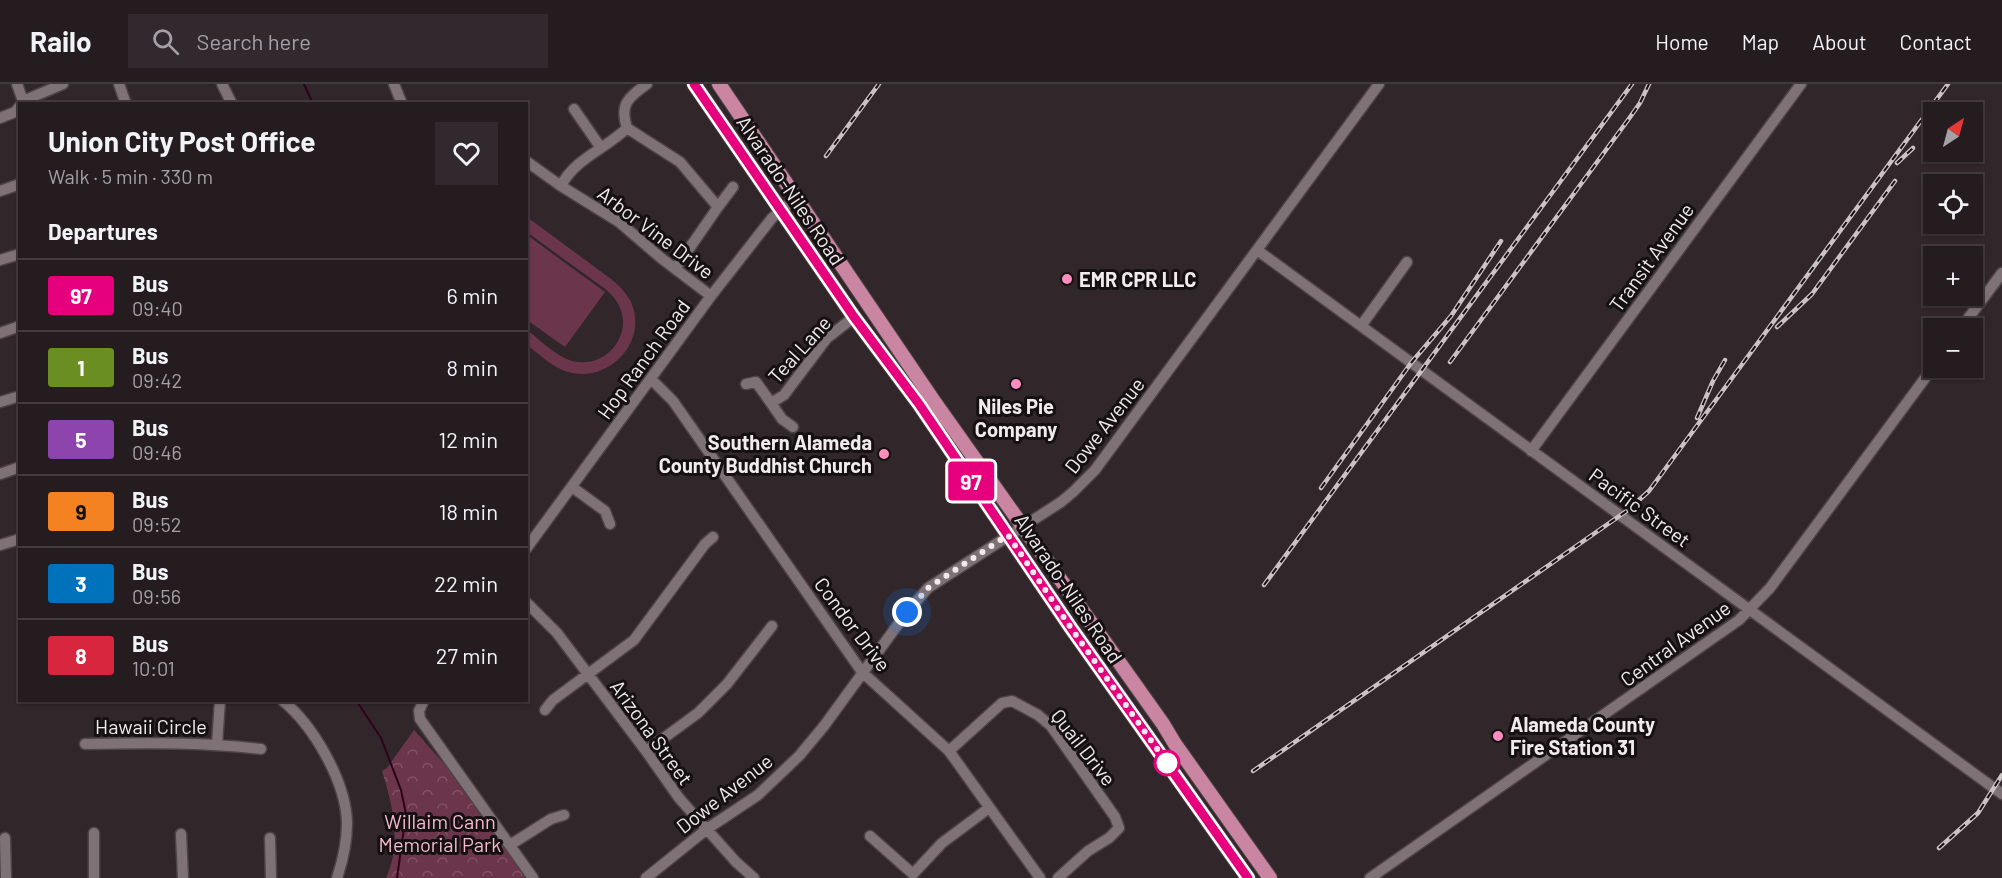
<!DOCTYPE html>
<html lang="en">
<head>
<meta charset="utf-8">
<style>
	:root { --surface:#251c20; --page:#31292d; --text:#f1f3f6; --muted:#a3a1a5; --line:#423a3e }
	body { margin:0; font-family:Barlow,sans-serif; background:var(--page); color:var(--text); height:100vh; display:flex; flex-direction:column; font-size:22px; white-space:nowrap }
	* { box-sizing:border-box; margin:0 }
	p { font-size:20px; color:var(--muted) }
	.icon { flex:none; width:33px; height:33px; fill:none; stroke:currentColor; stroke-width:2; stroke-linecap:round; stroke-linejoin:round }
	.map { position:relative; flex:1; overflow:hidden }
	.side { position:absolute; left:18px; top:18px; width:510px; height:600px; display:flex; flex-direction:column; background:var(--surface); border-radius:0px; box-shadow:0 2px 4px #0004,0 0 0 2px var(--line) }
	.side>* { flex:none }
	.badge { padding:0 12px; border-radius:4px; font-size:21px; line-height:39px }
	.needle { width:39px; rotate:36deg }
	.controls { position:absolute; left:1923px; top:18px; display:grid; gap:12px }
	.controls a { display:grid; place-items:center; width:60px; height:60px; border-radius:0px; background:var(--surface); box-shadow:0 2px 4px #0004,0 0 0 2px var(--line); font-size:30px }
	.you { position:absolute; width:30px; height:30px; margin:-15px; border:4px solid #fff; border-radius:50%; background:#1a73e8; box-shadow:0 0 0 9px #1a73e833 }
	.map>.badge { position:absolute; translate:-50% -50%; box-shadow:0 0 0 3px #fff }
	h2 { padding:0 30px; font-size:22px; line-height:54px }
	.round { display:grid; place-items:center; flex:none; width:63px; height:63px; border-radius:0px; background:var(--page) }
	.headline { display:flex; align-items:center; justify-content:space-between; height:102px; padding:0 30px }
	h1 { font-size:28px; font-weight:700; line-height:45px }
	ul { padding:0; list-style:none }
	li { display:flex; align-items:center; gap:18px; height:72px; padding:0 30px; border-top:2px solid var(--line) }
	li div { flex:1 }
	li b { display:block; font-size:22px }
	li em { font-style:normal }
	li .badge { min-width:66px; font-weight:700; text-align:center }
	header { display:flex; align-items:center; gap:36px; box-sizing:border-box; height:84px; padding:0 30px; background:var(--surface); border-bottom:2px solid var(--line) }
	header strong { font-size:28px }
	nav { display:flex; gap:33px; margin-inline-start:auto; font-size:21px }
	.search { width:420px; height:54px; background:var(--page); display:flex; align-items:center; gap:15px; box-sizing:border-box; padding:0 21px; border-radius:0px; color:var(--muted); font-size:22px }
	.map>svg:first-child { display:block }
	.park { fill:url(#park-crowns) }
	.garden { fill:#6b354c }
	.lines { fill:none; stroke-linecap:round; stroke-linejoin:round }
	.stream { stroke:#2e0318; stroke-width:2 }
	.minor-casing { stroke:#4d4446; stroke-width:13 }
	.major-casing { stroke:#4d4446; stroke-width:16 }
	.minor { stroke:#7f7277; stroke-width:10 }
	.major { stroke:#c985a1; stroke-width:14 }
	.rail-casing { stroke:#cbc2c4; stroke-width:4.5 }
	.rail { stroke:#151012; stroke-width:2; stroke-dasharray:7; stroke-linecap:butt }
	.line-casing { stroke:#fff; stroke-width:14 }
	.line { stroke:#e6007e; stroke-width:9 }
	.walk { stroke:#f2eaec; stroke-width:6; stroke-dasharray:0 10.8 }
	.poi-dot { fill:#fe8ebd; stroke:#151012; stroke-width:2 }
	.stop-dot { fill:#fff; stroke:#e6007e; stroke-width:3 }
	.labels { text-anchor:middle; dominant-baseline:central; stroke-width:6; stroke-linejoin:round; paint-order:stroke }
	.street-label { font-size:20px; fill:#f2eaec; stroke:#151012 }
	.poi-label { font-size:20px; font-weight:bold; fill:#f2eaec; stroke:#151012; text-anchor:start }
	.park-label { font-size:20px; fill:#f5bad0; stroke:#151012 }
</style>
</head>
<body>
<header>
<strong>Railo</strong>
<div class="search"><svg class="icon" aria-label="search" viewBox="0 0 24 24"><circle cx="10" cy="10" r="6"/><path d="M15 15l6 6"/></svg>Search here</div>
<nav><a>Home</a><a>Map</a><a>About</a><a>Contact</a></nav>
</header>
<div class="map">
<svg width="2002" height="794" viewBox="0 0 2002 794">
	<defs>
		<pattern id="park-crowns" width="20" height="18" patternUnits="userSpaceOnUse" patternTransform="scale(1.5)"><rect width="20" height="18" fill="#6b354c"/><path d="M2 6a3 3 0 1 1 6 0M12 15a3 3 0 1 1 6 0" fill="none" stroke="#815266"/></pattern>
	</defs>
	<rect width="100%" height="100%" fill="#31262a"/>
	<path class="park" d="M 414,646 L 453,690 L 529,794 L 386,794 C 402,760 393,722 382,687 L 387,684 Z"/>
	<path class="garden" d="M 527,133 L 611,195 C 619,201 625,208 630,216 C 651,257 607,302 565,287 C 551,282 539,270 527,261 L 527,246 C 540,256 556,272 572,277 C 607,286 636,248 617,218 C 610,206 596,199 586,191 C 566,177 546,162 527,148 Z
		M 527,151 L 605,208 L 565,263 L 527,236 Z"/>
	<g class="lines">
		<path class="stream" d="M 304,0 L 313,20
			M 356,616 L 381,654 L 401,706 L 406,730 L 397,794"/>
		<g class="minor-casing">
			<path id="minor" d="M 17,0 L 24,20
				M 119,0 L 126,20
				M 222,0 L 232,20
				M 394,0 L 402,20
				M 647,0 C 629,13 619,20 627,44 L 680,78 L 718,123 L 675,185
				M 23,17 L 63,0
				M 574,25 L 601,64
				M 0,34 L 15,28 L 20,22
				M 627,44 C 607,64 574,75 561,102 L 619,138 L 661,174 L 711,212
				M 526,77 L 561,102
				M 0,107 L 20,100
				M 718,123 L 733,103
				M 1257,166 L 2002,710
				M 0,176 L 20,170
				M 1361,242 L 1407,178
				M 1961,244 L 2002,189
				M 0,249 L 20,242
				M 651,295 L 673,317 L 862,588 L 949,667 L 1040,794
				M 746,300 L 756,298 L 771,319 L 784,311 L 827,254 L 854,233
				M 0,318 L 20,312
				M 771,319 L 782,335 L 793,343
				M 1531,367 L 1801,0
				M 0,390 L 20,383
				M 572,403 L 605,427 L 610,440
				M 0,461 L 20,455
				M 526,465 L 711,212 L 772,134 L 796,114
				M 526,518 L 557,549 L 646,667 L 679,714 L 736,778 L 754,794
				M 282,616 C 314,642 346,698 347,739 C 347,758 343,776 337,794
				M 424,616 L 419,627 L 420,635 L 533,794
				M 545,626 L 553,616 L 634,556 L 705,460 L 713,453
				M 85,660 C 144,659 202,658 261,665
				M 217,660 L 220,616
				M 646,667 L 698,629 L 727,600 L 772,542
				M 949,667 L 1002,619 L 1012,617 L 1038,631 L 1051,642 L 1115,733 L 1119,744 L 1109,754 L 1088,767 L 1058,794
				M 94,749 L 94,794
				M 181,750 L 183,794
				M 870,752 L 913,790 L 942,759 L 989,724
				M 5,754 L 6,794
				M 270,754 L 271,794
				M 510,761 L 551,735 L 564,731
				M 646,794 L 707,745 L 758,711 L 799,672 L 824,642 L 907,528 L 928,504 L 1061,418 L 1073,408 L 1095,386 L 1379,0
				M 1370,794 L 1739,536 L 1770,504 L 1934,282"/>
		</g>
		<g class="major-casing">
			<path id="major" d="M 694,0 L 854,233 L 919,320 L 1071,544 L 1248,794
				M 719,0 L 933,316 L 1163,640 L 1175,660 L 1270,794"/>
		</g>
		<use href="#minor" class="minor"/>
		<use href="#major" class="major"/>
		<g class="rail-casing">
			<path id="rail" d="M 826,72 L 879,0
				M 1897,79 L 1913,64
				M 1777,243 L 1812,210 L 1895,97
				M 1450,278 L 1628,36 L 1640,19 L 1649,0
				M 1697,334 L 1713,297 L 1725,276
				M 1321,404 L 1411,279 L 1451,232 L 1501,157
				M 1264,501 L 1632,0
				M 1253,687 L 1628,426 L 1649,407 L 1948,0
				M 1939,764 L 1978,729 L 2002,691"/>
		</g>
		<use href="#rail" class="rail"/>
	</g>
	<g class="lines">
		<g class="line-casing">
			<path id="line" d="M 694,0 L 854,233 L 919,320 L 1071,544 L 1248,794"/>
		</g>
		<use href="#line" class="line"/>
		<path class="walk" d="M 907,528 L 928,504 L 1008,451 L 1071,544 L 1167,679"/>
	</g>
	<g class="poi-dot">
		<circle cx="1067" cy="195" r="6"/>
		<circle cx="1016" cy="300" r="6"/>
		<circle cx="884" cy="370" r="6"/>
		<circle cx="1498" cy="652" r="6"/>
	</g>
	<circle class="stop-dot" cx="1167" cy="679" r="12"/>
	<g class="labels">
		<g class="street-label">
			<text transform="translate(791 106) rotate(56)">Alvarado-Niles Road</text>
			<text transform="translate(656 148) rotate(37)">Arbor Vine Drive</text>
			<text transform="translate(1651 173) rotate(-54)">Transit Avenue</text>
			<text transform="translate(799 265) rotate(-48)">Teal Lane</text>
			<text transform="translate(643 275) rotate(-54)">Hop Ranch Road</text>
			<text transform="translate(1104 341) rotate(-52)">Dowe Avenue</text>
			<text transform="translate(1640 423) rotate(36)">Pacific Street</text>
			<text transform="translate(1069 504) rotate(56)">Alvarado-Niles Road</text>
			<text transform="translate(853 540) rotate(53)">Condor Drive</text>
			<text transform="translate(1675 559) rotate(-36)">Central Avenue</text>
			<text x="151" y="642">Hawaii Circle</text>
			<text transform="translate(652 648) rotate(54)">Arizona Street</text>
			<text transform="translate(1084 663) rotate(52)">Quail Drive</text>
			<text transform="translate(724 709) rotate(-38)">Dowe Avenue</text>
		</g>
		<g class="poi-label">
			<text x="1079" y="195">EMR CPR LLC</text>
			<text x="1016" y="322" text-anchor="middle">Niles Pie<tspan x="1016" dy="23">Company</tspan></text>
			<text x="872" y="358" text-anchor="end">Southern Alameda<tspan x="872" dy="23">County Buddhist Church</tspan></text>
			<text x="1510" y="640">Alameda County<tspan x="1510" dy="23">Fire Station 31</tspan></text>
		</g>
		<g class="park-label">
			<text x="440" y="737">Willaim Cann<tspan x="440" dy="23">Memorial Park</tspan></text>
		</g>
	</g>
</svg>
<div class="controls">
<a><svg class="needle" viewBox="-14 -14 28 28"><path d="M0-13l5 13h-10z" fill="#e53935"/><path d="M0 13l5-13h-10z" fill="#a3a1a5"/></svg></a>
<a><svg class="icon" aria-label="locate" viewBox="0 0 24 24"><circle cx="12" cy="12" r="6"/><path d="M12 2v4M12 18v4M2 12h4M18 12h4"/></svg></a>
<a>+</a>
<a>−</a>
</div>
<div class="you" style="left:907px;top:528px"></div>
<b class="badge" style="left:971px;top:397px;background:#e6007e;color:#fff">97</b>
<section class="side">
<div class="headline"><div><h1>Union City Post Office</h1><p>Walk · 5 min · 330 m</p></div><a class="round"><svg class="icon" aria-label="heart" viewBox="0 0 24 24"><path d="M12 20l-8-8c-3-5 5-10 8-4 3-6 11-1 8 4z"/></svg></a></div>
<h2>Departures</h2>
<ul>
<li><span class="badge" style="background:#e6007e;color:#fff">97</span><div><b>Bus</b><p>09:40</p></div><em>6 min</em></li>
<li><span class="badge" style="background:#6b8e23;color:#fff">1</span><div><b>Bus</b><p>09:42</p></div><em>8 min</em></li>
<li><span class="badge" style="background:#8e44ad;color:#fff">5</span><div><b>Bus</b><p>09:46</p></div><em>12 min</em></li>
<li><span class="badge" style="background:#f58220;color:#111">9</span><div><b>Bus</b><p>09:52</p></div><em>18 min</em></li>
<li><span class="badge" style="background:#0072bc;color:#fff">3</span><div><b>Bus</b><p>09:56</p></div><em>22 min</em></li>
<li><span class="badge" style="background:#d7263d;color:#fff">8</span><div><b>Bus</b><p>10:01</p></div><em>27 min</em></li>
</ul>
</section>
</div>
</body>
</html>
